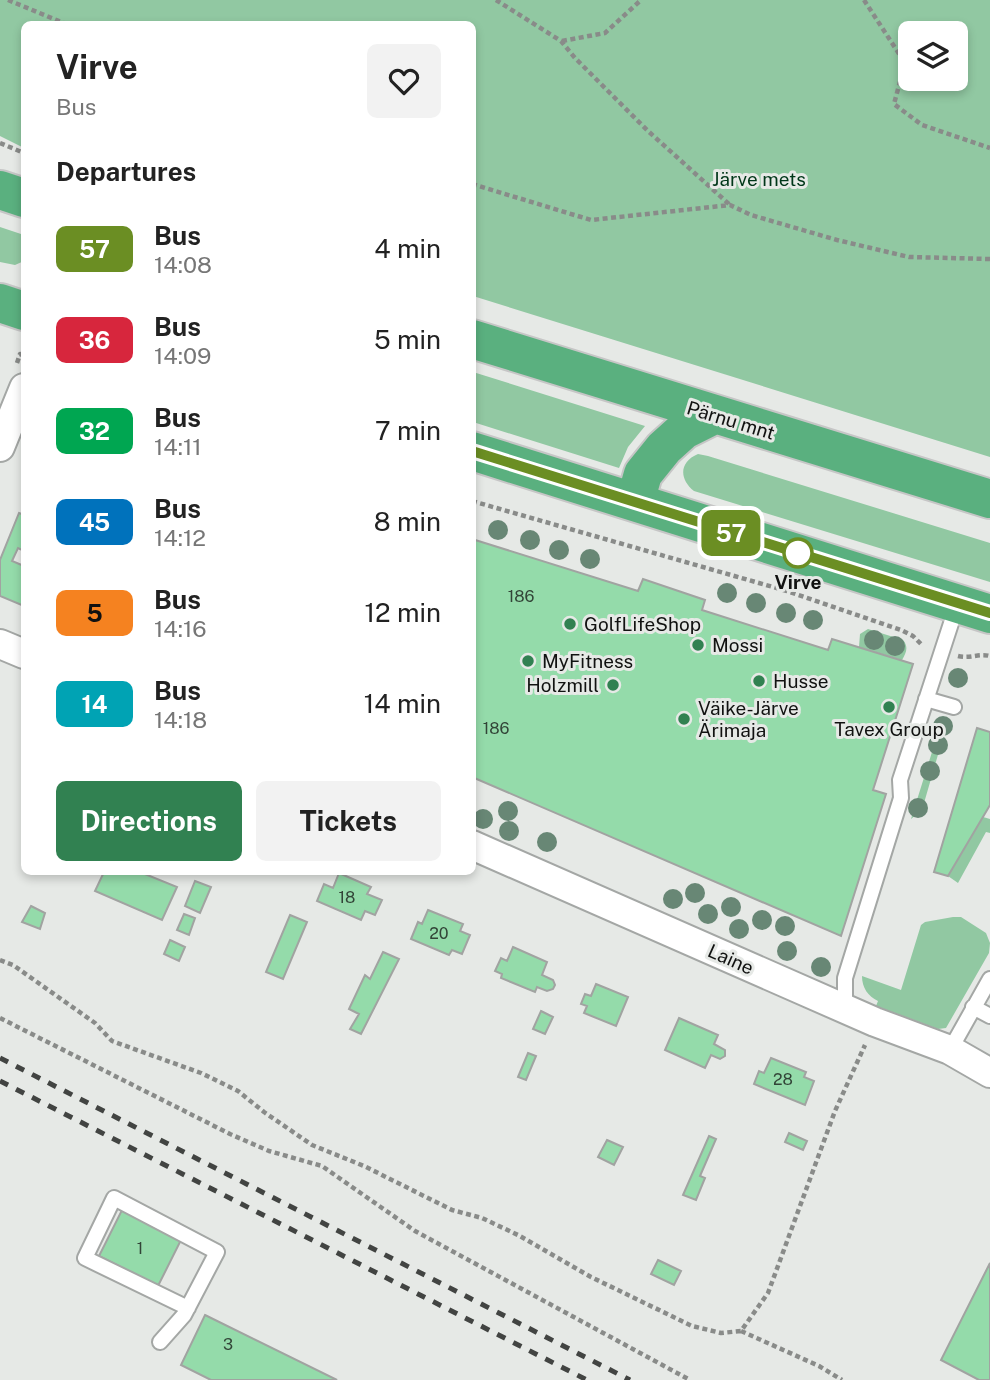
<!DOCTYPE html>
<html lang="en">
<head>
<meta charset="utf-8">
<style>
	:root { --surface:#fff; --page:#f2f2f2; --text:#222; --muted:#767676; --accent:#318151 }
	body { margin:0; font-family:"Public Sans",sans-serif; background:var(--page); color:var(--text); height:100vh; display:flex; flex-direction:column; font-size:26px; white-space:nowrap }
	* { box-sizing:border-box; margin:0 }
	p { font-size:23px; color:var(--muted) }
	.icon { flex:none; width:38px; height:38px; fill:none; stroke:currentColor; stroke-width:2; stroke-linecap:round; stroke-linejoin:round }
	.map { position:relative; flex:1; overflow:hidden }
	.sheet { position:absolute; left:21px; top:21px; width:455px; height:854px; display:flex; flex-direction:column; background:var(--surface); border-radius:10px; box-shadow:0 4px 10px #0003 }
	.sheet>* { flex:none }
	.badge { padding:0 14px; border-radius:10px; font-size:24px; line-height:46px }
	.fabs { position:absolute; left:898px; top:21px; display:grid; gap:14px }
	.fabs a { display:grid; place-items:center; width:70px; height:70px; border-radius:10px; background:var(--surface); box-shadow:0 4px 10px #0003; font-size:35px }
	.map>.badge { position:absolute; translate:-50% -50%; box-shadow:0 0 0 4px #fff }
	h2 { padding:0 35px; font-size:26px; line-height:63px }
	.round { display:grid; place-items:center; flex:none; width:74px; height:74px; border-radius:10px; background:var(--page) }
	.summary { display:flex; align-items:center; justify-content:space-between; height:119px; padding:0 35px }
	h1 { font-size:33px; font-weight:700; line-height:52px }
	.action { display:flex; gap:14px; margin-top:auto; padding:14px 35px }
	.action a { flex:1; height:80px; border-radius:10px; background:var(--accent); color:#fff; font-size:28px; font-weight:700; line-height:80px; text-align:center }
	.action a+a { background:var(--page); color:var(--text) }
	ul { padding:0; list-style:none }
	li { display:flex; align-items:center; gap:21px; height:91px; padding:0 35px }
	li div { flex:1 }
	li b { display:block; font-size:26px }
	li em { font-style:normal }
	li .badge { min-width:77px; font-weight:700; text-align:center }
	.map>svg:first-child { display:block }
	.green { fill:#91c8a2; fill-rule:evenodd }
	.building { fill:#94dbaa; stroke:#a1a3a1; stroke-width:2 }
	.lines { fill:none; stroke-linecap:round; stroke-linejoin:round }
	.service-casing { stroke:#a4a7a5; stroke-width:18 }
	.minor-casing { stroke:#a4a7a5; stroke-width:32 }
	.trunk-casing { stroke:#c6c6c6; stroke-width:42 }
	.path { stroke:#898b89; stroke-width:4.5; stroke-dasharray:5 3.5; stroke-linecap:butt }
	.service { stroke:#fff; stroke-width:14 }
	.minor { stroke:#fff; stroke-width:28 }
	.trunk { stroke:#5ab07f; stroke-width:38 }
	.rail { stroke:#424442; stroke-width:5; stroke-dasharray:9 9; stroke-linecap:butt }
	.tree { fill:#688775 }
	.line-casing { stroke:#fff; stroke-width:16 }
	.line { stroke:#6b8e23; stroke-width:10 }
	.stop-dot { fill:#fff; stroke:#6b8e23; stroke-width:3.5 }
	.poi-dot { fill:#318151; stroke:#e6e9e6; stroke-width:2.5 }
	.labels { text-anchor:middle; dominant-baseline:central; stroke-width:6; stroke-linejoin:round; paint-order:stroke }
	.number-label { font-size:16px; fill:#324437 }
	.park-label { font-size:19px; fill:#003719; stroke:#e6e9e6 }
	.street-label { font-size:19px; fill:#111211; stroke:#e6e9e6 }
	.stop-label { font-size:19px; font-weight:bold; fill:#111211; stroke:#e6e9e6 }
	.poi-label { font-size:19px; fill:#111211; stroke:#e6e9e6; text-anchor:start }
</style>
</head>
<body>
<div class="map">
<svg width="990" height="1380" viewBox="0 0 990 1380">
	<rect width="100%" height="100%" fill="#e6e9e6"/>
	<path class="green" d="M 0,0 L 990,0 L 990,457 L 473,296 L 472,24 L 24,24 L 24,148 L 0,136 ZM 910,33 L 956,33 L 956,79 L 910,79 Z
		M 0,227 L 24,235 L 24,261 L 15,265 L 0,262 Z
		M 473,372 L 645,426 L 628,447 L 619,468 L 473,422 Z
		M 698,454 L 708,456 L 990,543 L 990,582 L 694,491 C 679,479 679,462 698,454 Z
		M 868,629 L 903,640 C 909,647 906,653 902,660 L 859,647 L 860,634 Z
		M 943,717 L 948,720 L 922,810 L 911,819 Z
		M 983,817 L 990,819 L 990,833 L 986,832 L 958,883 L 948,876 Z
		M 953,917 L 961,917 L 986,933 L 990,943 L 989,953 L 946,1028 L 938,1029 L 876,1006 L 878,1001 C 868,996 862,988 862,976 L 901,990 L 921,925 L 925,922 Z"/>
	<path class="building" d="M 19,513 L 24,515 L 24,551 L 18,548 L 12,561 L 24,566 L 24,606 L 0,596 L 0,560 Z
		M 472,539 L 638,591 L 643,579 L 705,600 L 702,610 L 828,650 L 832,639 L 913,664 L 873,790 L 886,794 L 841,936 L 472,777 Z
		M 977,728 L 990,732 L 990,805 L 948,876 L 934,872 Z
		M 104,872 L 140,872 L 177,887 L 162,920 L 95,891 Z
		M 339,873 L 371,887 L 367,894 L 382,900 L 375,915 L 365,911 L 361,920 L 317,901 L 324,884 L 333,888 Z
		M 195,881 L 211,887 L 200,913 L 185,906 Z
		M 31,906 L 45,913 L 40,929 L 22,922 Z
		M 428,910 L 463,924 L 460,931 L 470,935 L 462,954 L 452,950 L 449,955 L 411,939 L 418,922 L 422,924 Z
		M 184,914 L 195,918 L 189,935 L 177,930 Z
		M 290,915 L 307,922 L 283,979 L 266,972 Z
		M 170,940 L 185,947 L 179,961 L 164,954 Z
		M 513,947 L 547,962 L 542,975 L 553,980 L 555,985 L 553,989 L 547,991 L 537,987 L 535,992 L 501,978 L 502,974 L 495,971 L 501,958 L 507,961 Z
		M 383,952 L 399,959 L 361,1034 L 350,1029 L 359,1014 L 349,1009 L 365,975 L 370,979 Z
		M 596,984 L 628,997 L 616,1026 L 584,1013 L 587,1006 L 581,1004 L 585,994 L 591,996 Z
		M 541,1011 L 553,1017 L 545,1034 L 533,1029 Z
		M 679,1018 L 718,1035 L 714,1044 L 725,1050 L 725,1056 L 720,1059 L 711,1055 L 705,1068 L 665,1050 Z
		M 528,1053 L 536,1056 L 526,1080 L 518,1077 Z
		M 771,1058 L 806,1072 L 804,1077 L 814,1081 L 805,1105 L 754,1084 L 759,1071 L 764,1073 Z
		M 789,1133 L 807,1141 L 803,1150 L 785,1142 Z
		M 709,1136 L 716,1139 L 700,1176 L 705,1178 L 696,1200 L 683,1195 Z
		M 607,1140 L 623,1147 L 614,1165 L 598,1157 Z
		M 122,1210 L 181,1240 L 158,1286 L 99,1256 Z
		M 658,1260 L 681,1271 L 674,1285 L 651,1274 Z
		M 990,1263 L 990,1380 L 979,1380 L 941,1360 Z
		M 205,1315 L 337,1380 L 211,1380 L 181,1365 Z"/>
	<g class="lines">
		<g class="service-casing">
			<path id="service" d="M 926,699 L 954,707
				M 973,1007 L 990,1016
				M 845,1009 L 845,978 L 901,798 L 900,780 L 957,605
				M 950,1050 L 990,979
				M 160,1342 L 184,1315 L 217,1252 L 114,1198 L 85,1258 L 188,1308"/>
		</g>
		<g class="minor-casing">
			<path id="minor" d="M 0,447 L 24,388
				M 0,644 L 24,654
				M 472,845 L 875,1022 L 950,1050 L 990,1073"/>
		</g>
		<g class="trunk-casing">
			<path id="trunk" d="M 0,190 L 24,198
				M 0,303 L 24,311
				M 472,339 L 990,499
				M 472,451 L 990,614
				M 635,502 L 643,474 L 664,448 L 684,430 L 714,415"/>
		</g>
		<path class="path" d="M 8,0 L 66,24
			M 496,0 L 561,41 L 575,58 L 648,131 L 730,205
			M 864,0 L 905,63 L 894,104 L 922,125 L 990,148
			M 562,41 L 605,33 L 641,0
			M 0,143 L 24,153
			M 472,184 L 591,220 L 730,205 L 751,215 L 837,240 L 909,257 L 990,259
			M 17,363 L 20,354 L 24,356
			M 472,501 L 787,591 L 901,630 L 913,636 L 923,646
			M 958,656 C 970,659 979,653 990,656
			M 0,960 L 13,965 L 95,1023 L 112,1041 L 201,1073 L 238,1091 L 264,1112 L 312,1145 L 364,1166 L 452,1210 L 482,1218 L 518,1235 L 591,1277 L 692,1326 L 721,1333 L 741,1331 L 768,1293 L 835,1111 L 865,1045
			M 0,1018 L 230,1134 L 269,1151 L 322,1166 L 415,1231 L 690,1380
			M 741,1331 L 819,1366 L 842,1380"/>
		<use href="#service" class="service"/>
		<use href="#minor" class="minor"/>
		<use href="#trunk" class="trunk"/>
		<path class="rail" d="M 0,1058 L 630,1380
			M 0,1081 L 587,1380"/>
	</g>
	<g class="tree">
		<circle cx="498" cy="530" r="10"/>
		<circle cx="530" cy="540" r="10"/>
		<circle cx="559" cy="550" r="10"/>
		<circle cx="590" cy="559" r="10"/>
		<circle cx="727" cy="593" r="10"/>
		<circle cx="756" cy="603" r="10"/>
		<circle cx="786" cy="613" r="10"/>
		<circle cx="813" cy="620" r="10"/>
		<circle cx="874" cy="640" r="10"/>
		<circle cx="895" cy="646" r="10"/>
		<circle cx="958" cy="678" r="10"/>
		<circle cx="943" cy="726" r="10"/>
		<circle cx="938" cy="745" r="10"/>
		<circle cx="930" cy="771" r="10"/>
		<circle cx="918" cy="808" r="10"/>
		<circle cx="508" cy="811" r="10"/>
		<circle cx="483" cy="819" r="10"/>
		<circle cx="509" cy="831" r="10"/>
		<circle cx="547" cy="842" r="10"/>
		<circle cx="695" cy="893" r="10"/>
		<circle cx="673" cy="899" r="10"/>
		<circle cx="731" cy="907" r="10"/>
		<circle cx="708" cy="914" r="10"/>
		<circle cx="762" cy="920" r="10"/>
		<circle cx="785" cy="926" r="10"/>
		<circle cx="739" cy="929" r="10"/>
		<circle cx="787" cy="951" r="10"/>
		<circle cx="821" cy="967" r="10"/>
	</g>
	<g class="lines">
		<g class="line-casing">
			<path id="line" d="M 472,451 L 990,613"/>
		</g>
		<use href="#line" class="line"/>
	</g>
	<circle class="stop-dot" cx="798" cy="553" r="14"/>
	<g class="poi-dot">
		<circle cx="570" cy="624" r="7"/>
		<circle cx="698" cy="645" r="7"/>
		<circle cx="528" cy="661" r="7"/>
		<circle cx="759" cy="681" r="7"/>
		<circle cx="613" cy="685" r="7"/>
		<circle cx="889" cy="707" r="7"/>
		<circle cx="684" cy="719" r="7"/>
	</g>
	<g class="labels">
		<g class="number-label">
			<text x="521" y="596">186</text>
			<text x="496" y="728">186</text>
			<text x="347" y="897">18</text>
			<text x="439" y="933">20</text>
			<text x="783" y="1079">28</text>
			<text x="140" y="1248">1</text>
			<text x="228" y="1344">3</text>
		</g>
		<g class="park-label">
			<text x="759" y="179">Järve mets</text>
		</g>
		<g class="street-label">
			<text transform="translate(731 420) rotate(17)">Pärnu mnt</text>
			<text transform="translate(731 959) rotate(24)">Laine</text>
		</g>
		<g class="stop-label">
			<text x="798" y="582">Virve</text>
		</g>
		<g class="poi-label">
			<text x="584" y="624">GolfLifeShop</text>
			<text x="712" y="645">Mossi</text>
			<text x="542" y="661">MyFitness</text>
			<text x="773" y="681">Husse</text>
			<text x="599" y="685" text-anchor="end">Holzmill</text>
			<text x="698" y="708">Väike-Järve<tspan x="698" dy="22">Ärimaja</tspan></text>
			<text x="889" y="729" text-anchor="middle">Tavex Group</text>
		</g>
	</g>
</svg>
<div class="fabs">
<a><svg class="icon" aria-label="layers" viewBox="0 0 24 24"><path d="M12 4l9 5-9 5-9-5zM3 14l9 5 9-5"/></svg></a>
</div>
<b class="badge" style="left:731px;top:533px;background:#6b8e23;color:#fff">57</b>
<section class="sheet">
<div class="summary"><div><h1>Virve</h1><p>Bus</p></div><a class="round"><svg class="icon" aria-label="heart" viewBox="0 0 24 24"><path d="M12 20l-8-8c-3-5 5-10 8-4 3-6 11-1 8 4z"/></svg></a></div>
<h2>Departures</h2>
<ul>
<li><span class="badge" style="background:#6b8e23;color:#fff">57</span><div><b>Bus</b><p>14:08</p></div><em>4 min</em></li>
<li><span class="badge" style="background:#d7263d;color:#fff">36</span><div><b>Bus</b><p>14:09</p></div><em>5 min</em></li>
<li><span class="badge" style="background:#00a651;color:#fff">32</span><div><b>Bus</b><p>14:11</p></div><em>7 min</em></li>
<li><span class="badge" style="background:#0072bc;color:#fff">45</span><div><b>Bus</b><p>14:12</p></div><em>8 min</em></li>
<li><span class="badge" style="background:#f58220;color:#111">5</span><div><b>Bus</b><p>14:16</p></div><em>12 min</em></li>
<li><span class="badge" style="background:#00a3b4;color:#fff">14</span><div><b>Bus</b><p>14:18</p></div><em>14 min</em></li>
</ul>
<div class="action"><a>Directions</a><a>Tickets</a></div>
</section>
</div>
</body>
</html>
